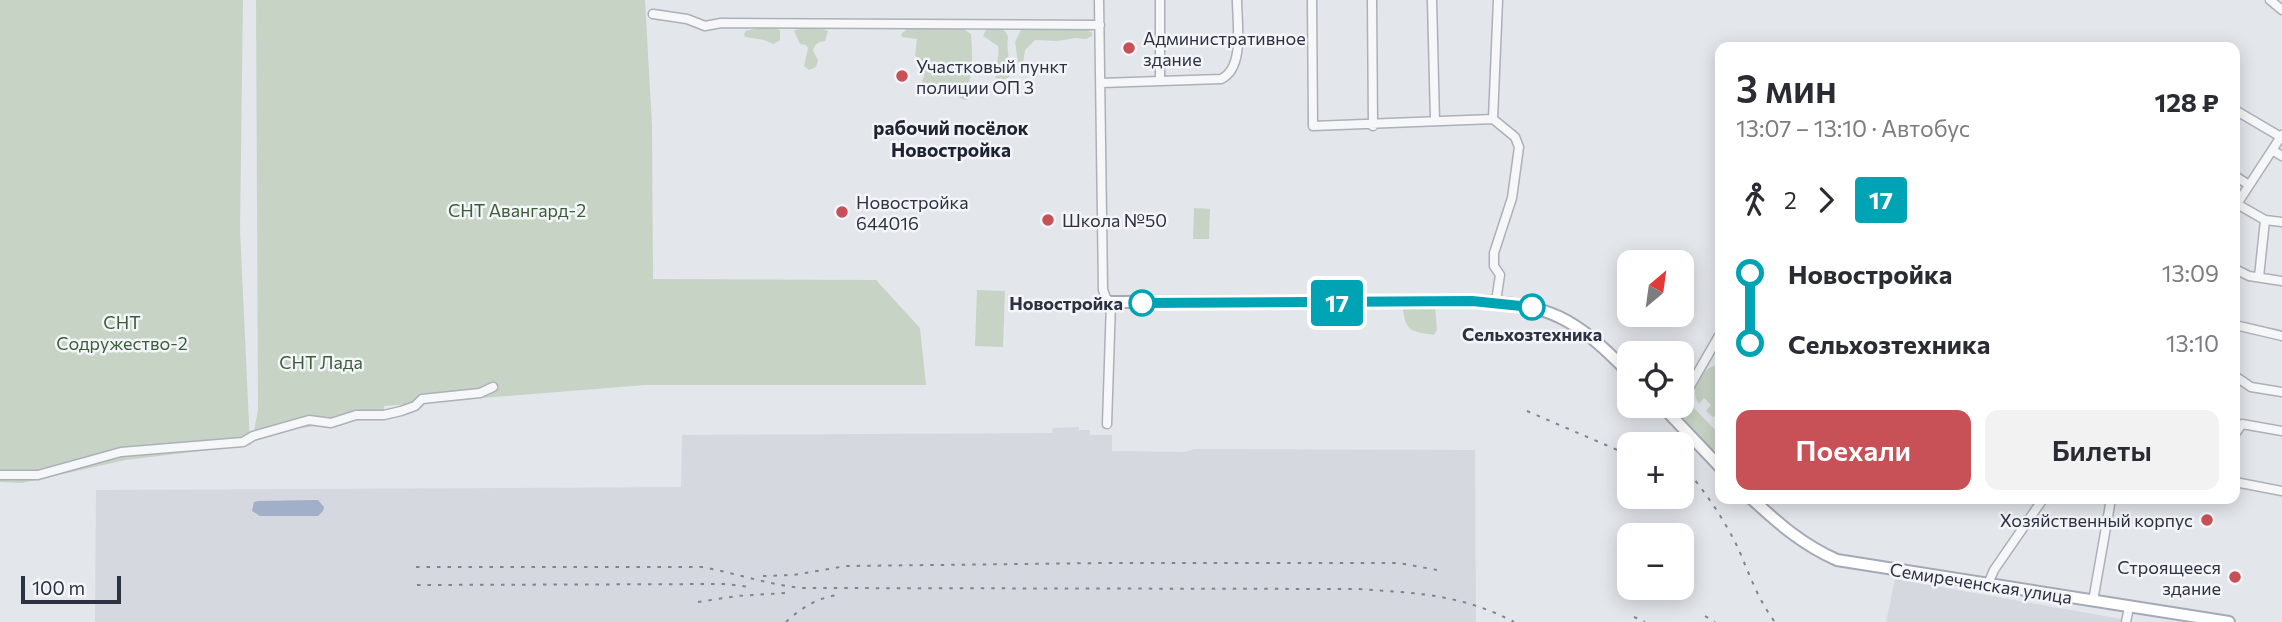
<!DOCTYPE html>
<html lang="ru">
<head>
<meta charset="utf-8">
<style>
	:root { --surface:#fff; --page:#f2f2f3; --text:#2b2b33; --muted:#7c7c81; --accent:#c85157 }
	body { margin:0; font-family:Commissioner,sans-serif; background:var(--page); color:var(--text); height:100vh; display:flex; flex-direction:column; font-size:26px; white-space:nowrap }
	* { box-sizing:border-box; margin:0 }
	p { font-size:23px; color:var(--muted) }
	.icon { flex:none; width:38px; height:38px; fill:none; stroke:currentColor; stroke-width:2; stroke-linecap:round; stroke-linejoin:round }
	.map { position:relative; flex:1; overflow:hidden }
	.details { position:absolute; left:1715px; top:42px; width:525px; height:462px; display:flex; flex-direction:column; background:var(--surface); border-radius:14px; box-shadow:0 4px 18px #0003 }
	.details>* { flex:none }
	.badge { padding:0 14px; border-radius:5px; font-size:24px; line-height:46px }
	.needle { width:46px; rotate:29deg }
	.tools { position:absolute; left:1617px; top:250px; display:grid; gap:14px }
	.tools a { display:grid; place-items:center; width:77px; height:77px; border-radius:14px; background:var(--surface); box-shadow:0 4px 18px #0003; font-size:35px }
	.scale { position:absolute; left:21px; bottom:18px; width:100px; box-sizing:border-box; padding-left:7px; border:4px solid #2c3242; border-top:0; font-size:19px; line-height:24px; white-space:nowrap; color:#2c3242; -webkit-text-stroke:5px #f3f5f8; paint-order:stroke }
	.map>.badge { position:absolute; translate:-50% -50%; box-shadow:0 0 0 4px #fff }
	.legs { display:flex; align-items:center; gap:10px; height:77px; padding:0 21px; font-size:23px }
	.legs p { margin-inline-start:auto }
	.summary { display:flex; align-items:center; justify-content:space-between; height:119px; padding:0 21px }
	h1 { font-size:38px; font-weight:600; line-height:52px }
	.cta { display:flex; gap:14px; margin-top:auto; padding:14px 21px }
	.cta a { flex:1; height:80px; border-radius:14px; background:var(--accent); color:#fff; font-size:28px; font-weight:600; line-height:80px; text-align:center }
	.cta a+a { background:var(--page); color:var(--text) }
	ul { padding:0 21px; list-style:none }
	li { display:flex; align-items:center; gap:24px; height:70px; font-size:26px }
	li i { display:grid; place-items:center; width:10px; height:100%; margin:0 9px; background:currentColor }
	li i::after { content:''; width:18px; height:18px; margin:-9px; border:5px solid; border-radius:50%; background:var(--surface) }
	li p { margin-inline-start:auto }
	li:first-child i { background:linear-gradient(#0000 50%,currentColor 0) }
	li:last-child i { background:linear-gradient(currentColor 50%,#0000 0) }
	.map>svg:first-child { display:block }
	.built { fill:#d6d8e0 }
	.green { fill:#c7d4c5 }
	.water { fill:#a1b0c8 }
	.lines { fill:none; stroke-linecap:round; stroke-linejoin:round }
	.minor-casing { stroke:#acb0b8; stroke-width:11 }
	.major-casing { stroke:#a3a9b6; stroke-width:14 }
	.minor { stroke:#f6f7f9; stroke-width:8 }
	.major { stroke:#fff; stroke-width:10 }
	.rail { stroke:#7e8494; stroke-width:2; stroke-dasharray:3.5 7; stroke-linecap:butt }
	.line-1-casing { stroke:#fff; stroke-width:16 }
	.line-1 { stroke:#00a3b4; stroke-width:10 }
	.poi-dot { fill:#c85157; stroke:#f3f5f8; stroke-width:2.5 }
	.stop-1-dot { fill:#fff; stroke:#00a3b4; stroke-width:3.5 }
	.labels { text-anchor:middle; dominant-baseline:central; stroke-width:5; stroke-linejoin:round; paint-order:stroke }
	.poi-label { font-size:18px; fill:#2c3242; stroke:#f3f5f8; text-anchor:start }
	.park-label { font-size:18px; fill:#3d5d3a; stroke:#f3f5f8 }
	.stop-label { font-size:18px; font-weight:bold; fill:#2c3242; stroke:#f3f5f8; text-anchor:end }
	.street-label { font-size:18px; fill:#2c3242; stroke:#f3f5f8 }
	.neighbourhood-label { font-size:19px; font-weight:bold; fill:#1e2333; stroke:#f3f5f8 }
</style>
</head>
<body>
<div class="map">
<svg width="2282" height="622" viewBox="0 0 2282 622">
	<rect width="100%" height="100%" fill="#e3e6eb"/>
	<path class="built" d="M 1079,427 L 1079,430 L 1090,430 L 1090,435 L 1112,435 L 1112,451 L 1186,452 L 1194,449 L 1475,450 L 1476,622 L 95,622 L 96,490 L 681,487 L 682,435 L 1052,433 L 1053,428 Z
		M 1895,579 L 2122,619 L 2121,622 L 1886,622 Z"/>
	<path class="green" d="M 0,0 L 243,0 L 240,229 L 250,445 L 126,460 L 22,483 L 0,482 Z
		M 256,0 L 645,0 L 652,125 L 653,279 L 876,280 L 920,328 L 926,385 L 645,385 L 384,406 L 384,415 L 253,436 L 258,410 Z
		M 767,26 L 780,30 L 780,40 L 774,44 L 764,40 L 745,37 L 744,34 L 746,31 Z
		M 801,27 L 819,27 L 828,31 L 825,41 C 818,42 815,43 813,51 L 818,60 L 816,67 L 809,70 L 804,66 L 808,48 L 806,45 L 800,44 L 794,31 Z
		M 910,27 L 962,28 L 971,34 C 972,54 974,70 967,88 L 970,99 L 964,100 L 935,83 L 921,84 L 925,73 L 925,66 L 915,55 L 917,39 L 902,37 L 901,34 Z
		M 993,28 L 1004,30 L 1008,36 C 1006,53 1011,60 1009,77 L 999,82 L 996,81 C 994,67 1000,59 998,46 L 983,36 L 986,30 Z
		M 1086,29 L 1092,33 L 1092,36 L 1086,39 L 1075,38 L 1058,41 L 1035,40 L 1025,50 L 1023,63 L 1018,62 L 1015,42 L 1021,30 Z
		M 1194,208 L 1210,209 L 1209,239 L 1193,239 Z
		M 977,290 L 1005,291 L 1003,347 L 975,346 Z
		M 1406,305 L 1435,306 L 1437,330 L 1434,335 C 1412,331 1406,333 1403,309 Z
		M 1714,366 L 1720,367 L 1720,413 L 1713,417 L 1706,411 L 1711,405 L 1704,398 L 1699,404 C 1689,390 1699,371 1714,366 Z
		M 1688,405 L 1692,406 L 1720,435 L 1720,459 L 1683,421 L 1681,413 L 1683,407 Z"/>
	<path class="water" d="M 318,500 L 324,507 L 323,511 L 318,516 L 260,516 L 252,511 L 254,502 L 258,501 Z"/>
	<g class="lines">
		<g class="minor-casing">
			<path id="minor" d="M 1099,0 L 1103,290 L 1106,298 L 1111,302 L 1107,424
				M 1160,0 L 1160,80
				M 1312,0 L 1313,126 L 1493,119
				M 1372,0 L 1373,126
				M 1432,0 L 1435,121
				M 2270,0 L 2282,10
				M 653,14 L 687,19 L 705,26 L 721,23 L 1100,25
				M 1101,83 L 1221,79 C 1245,68 1237,23 1237,0
				M 2235,110 L 2281,137
				M 1493,119 L 1515,137 L 1519,147 L 1512,198 L 1494,253 L 1494,266 L 1500,275 L 1496,301
				M 1493,119 L 1498,0
				M 2272,150 L 2282,156
				M 2235,176 L 2249,185
				M 2237,204 L 2265,220 L 2282,222
				M 2235,207 L 2282,135
				M 2235,269 L 2249,276 L 2282,281
				M 2259,277 L 2265,220
				M 2235,325 L 2282,336
				M 2235,376 L 2251,387 L 2282,392
				M 1682,400 L 1720,334
				M 1672,416 L 1678,406
				M 2235,434 L 2242,424 L 2282,431
				M 0,475 L 38,475 L 121,452 L 243,442 L 253,436 L 309,420 L 331,423 L 356,415 L 384,415 L 401,411 L 415,406 L 422,399 L 480,393 L 493,387
				M 2235,482 L 2282,491
				M 1988,584 L 1994,570 L 2043,499
				M 2093,601 L 2111,499
				M 2126,622 L 2129,607"/>
		</g>
		<g class="major-casing">
			<path id="major" d="M 1111,302 L 1472,301 C 1550,303 1575,318 1629,373
				M 1662,406 L 1720,467
				M 1752,499 C 1779,524 1803,545 1837,560 L 2229,622"/>
		</g>
		<use href="#minor" class="minor"/>
		<use href="#major" class="major"/>
		<path class="rail" d="M 1527,411 L 1629,455
			M 1655,439 L 1661,444
			M 1682,465 C 1703,488 1724,519 1738,548 C 1749,573 1758,600 1775,622
			M 416,567 L 702,567 C 736,573 768,585 803,588 L 1358,589 C 1416,593 1461,594 1514,622
			M 763,576 L 793,575 L 846,566 L 1108,563 L 1399,563 L 1437,570
			M 417,585 L 725,584 L 751,587
			M 698,602 L 737,596 L 785,593
			M 1705,616 L 1715,622
			M 1634,617 L 1645,622
			M 786,622 C 801,608 817,598 838,595"/>
	</g>
	<g class="lines">
		<g class="line-1-casing">
			<path id="line-1" d="M 1142,303 L 1472,301 L 1532,307"/>
		</g>
		<use href="#line-1" class="line-1"/>
	</g>
	<g class="poi-dot">
		<circle cx="1129" cy="48" r="7"/>
		<circle cx="902" cy="76" r="7"/>
		<circle cx="842" cy="212" r="7"/>
		<circle cx="1048" cy="220" r="7"/>
		<circle cx="2207" cy="520" r="7"/>
		<circle cx="2235" cy="577" r="7"/>
	</g>
	<g class="stop-1-dot">
		<circle cx="1142" cy="303" r="12"/>
		<circle cx="1532" cy="307" r="12"/>
	</g>
	<g class="labels">
		<g class="poi-label">
			<text x="1143" y="38">Административное<tspan x="1143" dy="21">здание</tspan></text>
			<text x="916" y="66">Участковый пункт<tspan x="916" dy="21">полиции ОП 3</tspan></text>
			<text x="856" y="202">Новостройка<tspan x="856" dy="21">644016</tspan></text>
			<text x="1062" y="220">Школа №50</text>
			<text x="2193" y="520" text-anchor="end">Хозяйственный корпус</text>
			<text x="2221" y="567" text-anchor="end">Строящееся<tspan x="2221" dy="21">здание</tspan></text>
		</g>
		<g class="park-label">
			<text x="517" y="210">СНТ Авангард-2</text>
			<text x="122" y="322">СНТ<tspan x="122" dy="21">Содружество-2</tspan></text>
			<text x="321" y="362">СНТ Лада</text>
		</g>
		<g class="stop-label">
			<text x="1123" y="303">Новостройка</text>
			<text x="1532" y="334" text-anchor="middle">Сельхозтехника</text>
		</g>
		<g class="street-label">
			<text transform="translate(1981 583) rotate(9)">Семиреченская улица</text>
		</g>
		<g class="neighbourhood-label">
			<text x="951" y="127">рабочий посёлок<tspan x="951" dy="22">Новостройка</tspan></text>
		</g>
	</g>
</svg>
<div class="tools">
<a><svg class="needle" viewBox="-14 -14 28 28"><path d="M0-13l5 13h-10z" fill="#e53935"/><path d="M0 13l5-13h-10z" fill="#7c7c81"/></svg></a>
<a><svg class="icon" aria-label="locate" viewBox="0 0 24 24"><circle cx="12" cy="12" r="6"/><path d="M12 2v4M12 18v4M2 12h4M18 12h4"/></svg></a>
<a>+</a>
<a>−</a>
</div>
<div class="scale">100 m</div>
<b class="badge" style="left:1337px;top:303px;background:#00a3b4;color:#fff">17</b>
<section class="details">
<div class="summary"><div><h1>3 мин</h1><p>13:07 – 13:10 · Автобус</p></div><b>128 ₽</b></div>
<div class="legs"><svg class="icon" aria-label="walk" viewBox="0 0 24 24"><circle cx="13" cy="4" r="2"/><path d="M13 8l-2 6 4 7M11 14l-3 7M7 12l3-4h3l4 4"/></svg>2<svg class="icon" aria-label="forward" viewBox="0 0 24 24"><path d="M9 5l7 7-7 7"/></svg><b class="badge" style="background:#00a3b4;color:#fff">17</b></div>
<ul>
<li><i style="color:#00a3b4"></i><b>Новостройка</b><p>13:09</p></li>
<li><i style="color:#00a3b4"></i><b>Сельхозтехника</b><p>13:10</p></li>
</ul>
<div class="cta"><a>Поехали</a><a>Билеты</a></div>
</section>
</div>
</body>
</html>
